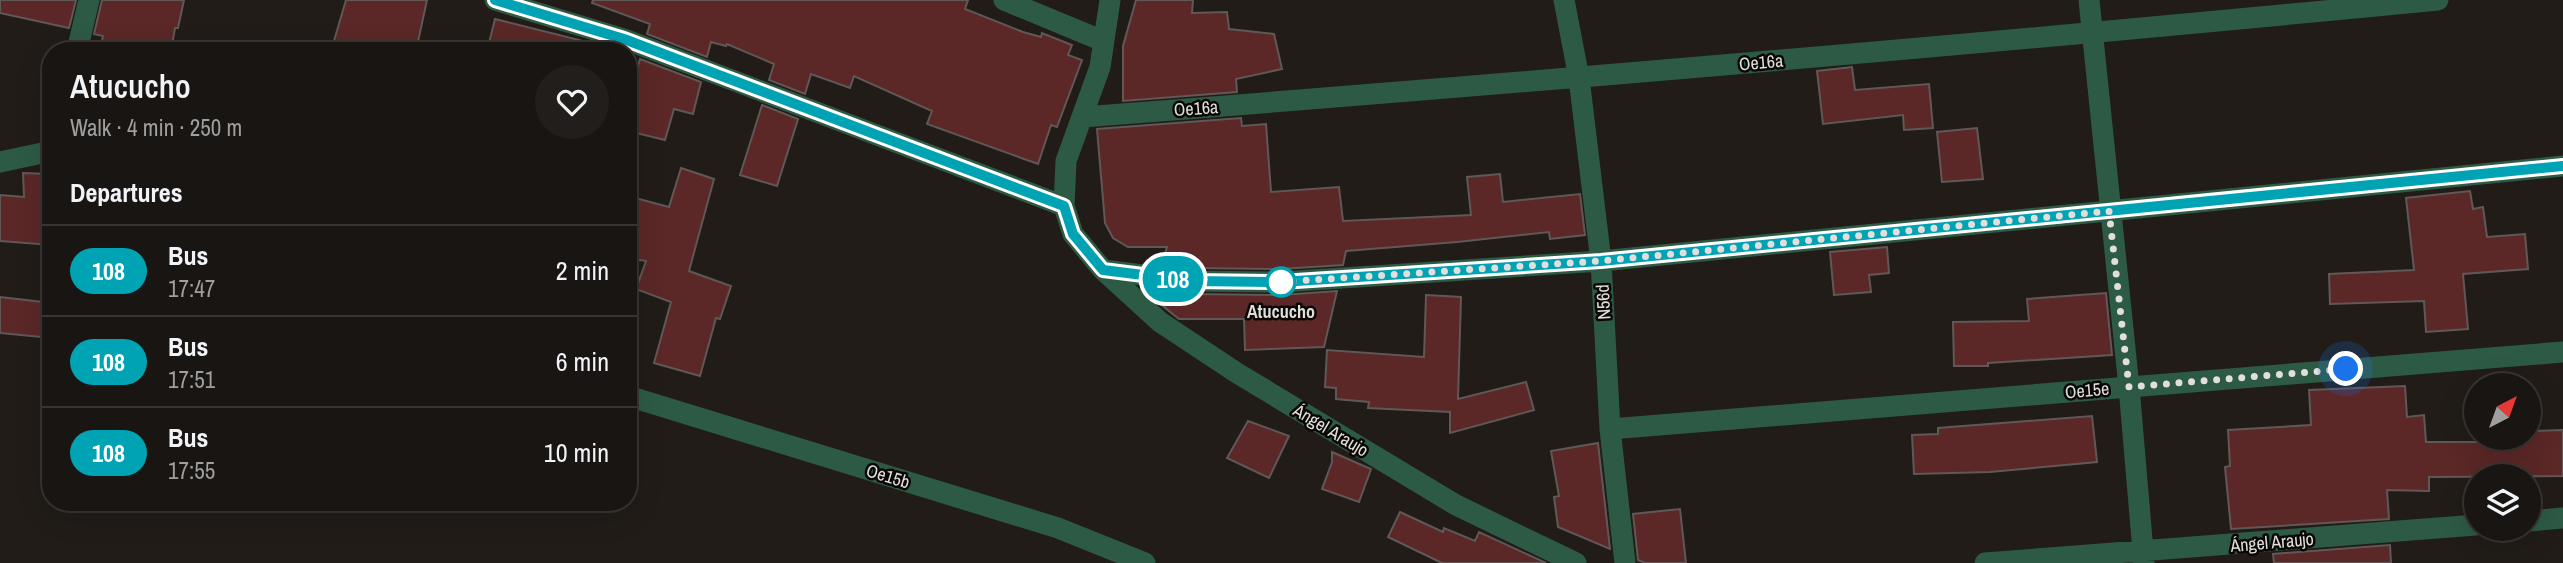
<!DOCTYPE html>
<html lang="en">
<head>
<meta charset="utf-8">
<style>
	:root { --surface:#191512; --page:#221e1b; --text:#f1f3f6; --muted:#9f9f9f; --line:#373432 }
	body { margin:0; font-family:"Archivo Narrow",sans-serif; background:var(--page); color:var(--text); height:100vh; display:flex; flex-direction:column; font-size:26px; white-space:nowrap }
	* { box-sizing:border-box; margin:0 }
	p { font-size:23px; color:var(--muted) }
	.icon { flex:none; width:38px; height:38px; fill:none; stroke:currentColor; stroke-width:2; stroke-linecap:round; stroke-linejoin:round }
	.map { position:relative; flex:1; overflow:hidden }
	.drawer { position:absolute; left:42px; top:42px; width:595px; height:469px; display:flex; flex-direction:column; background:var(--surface); border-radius:28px; box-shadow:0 7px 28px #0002,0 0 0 2px var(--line) }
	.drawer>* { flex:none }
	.badge { padding:0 14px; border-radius:23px; font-size:24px; line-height:46px }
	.needle { width:46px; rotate:41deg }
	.controls { position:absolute; left:2464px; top:373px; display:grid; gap:14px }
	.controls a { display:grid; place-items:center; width:77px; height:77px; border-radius:50%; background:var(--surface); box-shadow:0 7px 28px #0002,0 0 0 2px var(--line); font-size:35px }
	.you { position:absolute; width:35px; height:35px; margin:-18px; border:5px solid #fff; border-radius:50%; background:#1a73e8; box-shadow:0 0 0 10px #1a73e833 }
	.map>.badge { position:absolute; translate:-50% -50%; box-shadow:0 0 0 4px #fff }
	h2 { padding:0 28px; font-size:26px; line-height:63px }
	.round { display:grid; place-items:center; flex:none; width:74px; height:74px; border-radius:37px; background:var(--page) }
	.headline { display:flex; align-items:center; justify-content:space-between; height:119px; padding:0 28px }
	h1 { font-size:33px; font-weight:600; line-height:52px }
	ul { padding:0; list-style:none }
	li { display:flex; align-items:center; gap:21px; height:91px; padding:0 28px; border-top:2px solid var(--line) }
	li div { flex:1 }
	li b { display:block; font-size:26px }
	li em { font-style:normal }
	li .badge { min-width:77px; font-weight:700; text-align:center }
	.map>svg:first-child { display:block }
	.building { fill:#5b2727; stroke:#605857; stroke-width:2 }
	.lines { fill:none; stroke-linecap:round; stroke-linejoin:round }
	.minor { stroke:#2d5a45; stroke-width:21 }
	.line-casing { stroke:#fff; stroke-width:16 }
	.line { stroke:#00a3b4; stroke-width:10 }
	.walk { stroke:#e1dedb; stroke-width:7; stroke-dasharray:0 12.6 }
	.stop-dot { fill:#fff; stroke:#00a3b4; stroke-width:3.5 }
	.labels { text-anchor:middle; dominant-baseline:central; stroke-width:5; stroke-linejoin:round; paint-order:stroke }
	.street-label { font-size:18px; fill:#e1dedb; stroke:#090706 }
	.stop-label { font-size:18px; font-weight:bold; fill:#e1dedb; stroke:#090706 }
</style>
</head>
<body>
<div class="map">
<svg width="2563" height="563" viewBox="0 0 2563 563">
	<rect width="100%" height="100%" fill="#211c18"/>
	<path class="building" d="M 0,0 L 76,0 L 69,28 L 0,13 Z
		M 102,0 L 184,0 L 178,28 L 175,28 L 171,51 L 100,51 L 103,36 L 94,34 Z
		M 346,0 L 427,0 L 416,51 L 331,51 Z
		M 593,0 L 968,0 L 965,9 L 1023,32 L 1041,37 L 1042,33 L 1072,45 L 1068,55 L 1082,60 L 1057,127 L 1051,125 L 1038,164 L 927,124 L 932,111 L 854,76 L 850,88 L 811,74 L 805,94 L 769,80 L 774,64 L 727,44 L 726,46 L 711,42 L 707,57 L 647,34 L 650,24 L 592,3 Z
		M 1136,0 L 1193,0 L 1192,13 L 1227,12 L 1229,29 L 1274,34 L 1282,69 L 1236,79 L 1237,92 L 1123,101 L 1123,46 Z
		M 495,19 L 583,41 L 582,51 L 487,51 Z
		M 640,59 L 701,82 L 693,114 L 674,109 L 665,140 L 628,131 L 628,101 Z
		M 1852,67 L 1855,90 L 1929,84 L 1933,128 L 1904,130 L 1903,115 L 1823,124 L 1817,71 Z
		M 762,105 L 798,119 L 777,186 L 740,175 Z
		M 1241,118 L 1242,126 L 1266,124 L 1271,192 L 1339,187 L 1343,221 L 1471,215 L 1467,177 L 1500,174 L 1503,202 L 1580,194 L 1585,235 L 1550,239 L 1549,232 L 1457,242 L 1346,251 L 1343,265 L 1281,269 L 1192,268 L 1162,264 L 1167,247 L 1128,247 L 1113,238 L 1105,223 L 1097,129 Z
		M 1977,128 L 1983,179 L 1942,182 L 1937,132 Z
		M 681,168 L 714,179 L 689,271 L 731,286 L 720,319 L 716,318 L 700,376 L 654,363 L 671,302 L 636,289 L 646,261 L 628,258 L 628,196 L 669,207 Z
		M 23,173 L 51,174 L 51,245 L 0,241 L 0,195 L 24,197 Z
		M 2470,191 L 2473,209 L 2483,207 L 2487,237 L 2525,234 L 2528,269 L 2463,274 L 2468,329 L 2426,332 L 2424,301 L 2330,304 L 2329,274 L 2414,270 L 2406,198 Z
		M 1887,247 L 1889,273 L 1869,275 L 1871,292 L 1834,295 L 1830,252 Z
		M 1155,290 L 1191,294 L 1281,295 L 1337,291 L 1324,347 L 1245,350 L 1244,319 L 1179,319 L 1153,298 Z
		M 2106,293 L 2112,355 L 1988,363 L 1988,366 L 1954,366 L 1953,322 L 2029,321 L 2027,299 Z
		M 1426,295 L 1461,297 L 1458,399 L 1526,382 L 1534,410 L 1450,433 L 1450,412 L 1368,408 L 1369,402 L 1336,399 L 1336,388 L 1325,387 L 1327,350 L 1424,357 Z
		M 0,297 L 51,303 L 51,338 L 0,333 Z
		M 2405,386 L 2407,417 L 2424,415 L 2426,442 L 2512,442 L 2512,439 L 2530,438 L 2530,431 L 2563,430 L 2563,476 L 2429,477 L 2429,491 L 2387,490 L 2389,519 L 2231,529 L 2225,467 L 2230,466 L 2228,430 L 2311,425 L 2309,390 Z
		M 2092,416 L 2097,462 L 1990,472 L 1914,474 L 1912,435 L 1938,434 L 1938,428 Z
		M 1248,421 L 1289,436 L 1269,478 L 1227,458 Z
		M 1598,443 L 1610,549 L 1558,527 L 1554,497 L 1559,496 L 1551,451 Z
		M 1332,452 L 1371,469 L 1359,502 L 1322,489 L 1332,462 Z
		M 1680,509 L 1686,563 L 1645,563 L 1638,560 L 1633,514 Z
		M 1400,512 L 1443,532 L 1444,528 L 1475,541 L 1479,532 L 1546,563 L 1442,563 L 1388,537 Z
		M 2390,545 L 2391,563 L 2274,563 L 2273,554 Z"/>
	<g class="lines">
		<path class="minor" d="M 495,0 L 624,39 L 1064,206
			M 1004,0 L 1103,41
			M 1110,0 L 1100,67 L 1066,161 L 1064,206 L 1073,234 L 1103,270 L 1160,322 L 1237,373 L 1456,505 L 1576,563
			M 1564,0 L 1579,78 L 1601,261 L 1610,429 L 1625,563
			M 2089,0 L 2129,387 L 2144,563
			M 77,51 L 89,0
			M 1083,117 C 1535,82 1986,44 2438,0
			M 0,162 L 47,152 L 51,146
			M 1103,270 L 1191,281 L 1281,282 L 1601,261 L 2563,166
			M 628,396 L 1058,528 L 1145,563
			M 1610,429 L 2563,352
			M 2529,521 L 2563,518
			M 1985,563 L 2476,525"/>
	</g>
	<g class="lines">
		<g class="line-casing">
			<path id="line" d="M 495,0 L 624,39 L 1064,206 L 1073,234 L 1103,270 L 1191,281 L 1281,282 L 1601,261 L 2563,166"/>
		</g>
		<use href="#line" class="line"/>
		<path class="walk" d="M 1281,282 L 1601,261 L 2109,211 L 2129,387 L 2346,369"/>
	</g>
	<circle class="stop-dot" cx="1281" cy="282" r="14"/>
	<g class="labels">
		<g class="street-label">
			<text transform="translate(1761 62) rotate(-5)">Oe16a</text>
			<text transform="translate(1196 108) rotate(-4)">Oe16a</text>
			<text transform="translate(1603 302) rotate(-93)">N56d</text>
			<text transform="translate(2087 390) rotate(-5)">Oe15e</text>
			<text transform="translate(1331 430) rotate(31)">Ángel Araujo</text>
			<text transform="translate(888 476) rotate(17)">Oe15b</text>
			<text transform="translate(2272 542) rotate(-5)">Ángel Araujo</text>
		</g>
		<g class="stop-label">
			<text x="1281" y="311">Atucucho</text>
		</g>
	</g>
</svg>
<div class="controls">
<a><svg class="needle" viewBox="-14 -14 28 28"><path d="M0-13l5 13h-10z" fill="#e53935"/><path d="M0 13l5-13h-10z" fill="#9f9f9f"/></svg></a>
<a><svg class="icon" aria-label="layers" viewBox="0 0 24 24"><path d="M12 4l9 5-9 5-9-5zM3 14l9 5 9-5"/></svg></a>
</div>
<div class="you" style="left:2346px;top:369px"></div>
<b class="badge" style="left:1173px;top:279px;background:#00a3b4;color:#fff">108</b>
<section class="drawer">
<div class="headline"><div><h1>Atucucho</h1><p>Walk · 4 min · 250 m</p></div><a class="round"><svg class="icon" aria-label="heart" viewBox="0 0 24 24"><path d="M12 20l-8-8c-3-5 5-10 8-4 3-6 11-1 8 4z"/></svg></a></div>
<h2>Departures</h2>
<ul>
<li><span class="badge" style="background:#00a3b4;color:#fff">108</span><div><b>Bus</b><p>17:47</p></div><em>2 min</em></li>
<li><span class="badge" style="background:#00a3b4;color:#fff">108</span><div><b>Bus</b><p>17:51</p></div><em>6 min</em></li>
<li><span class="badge" style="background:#00a3b4;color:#fff">108</span><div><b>Bus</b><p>17:55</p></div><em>10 min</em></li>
</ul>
</section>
</div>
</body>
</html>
